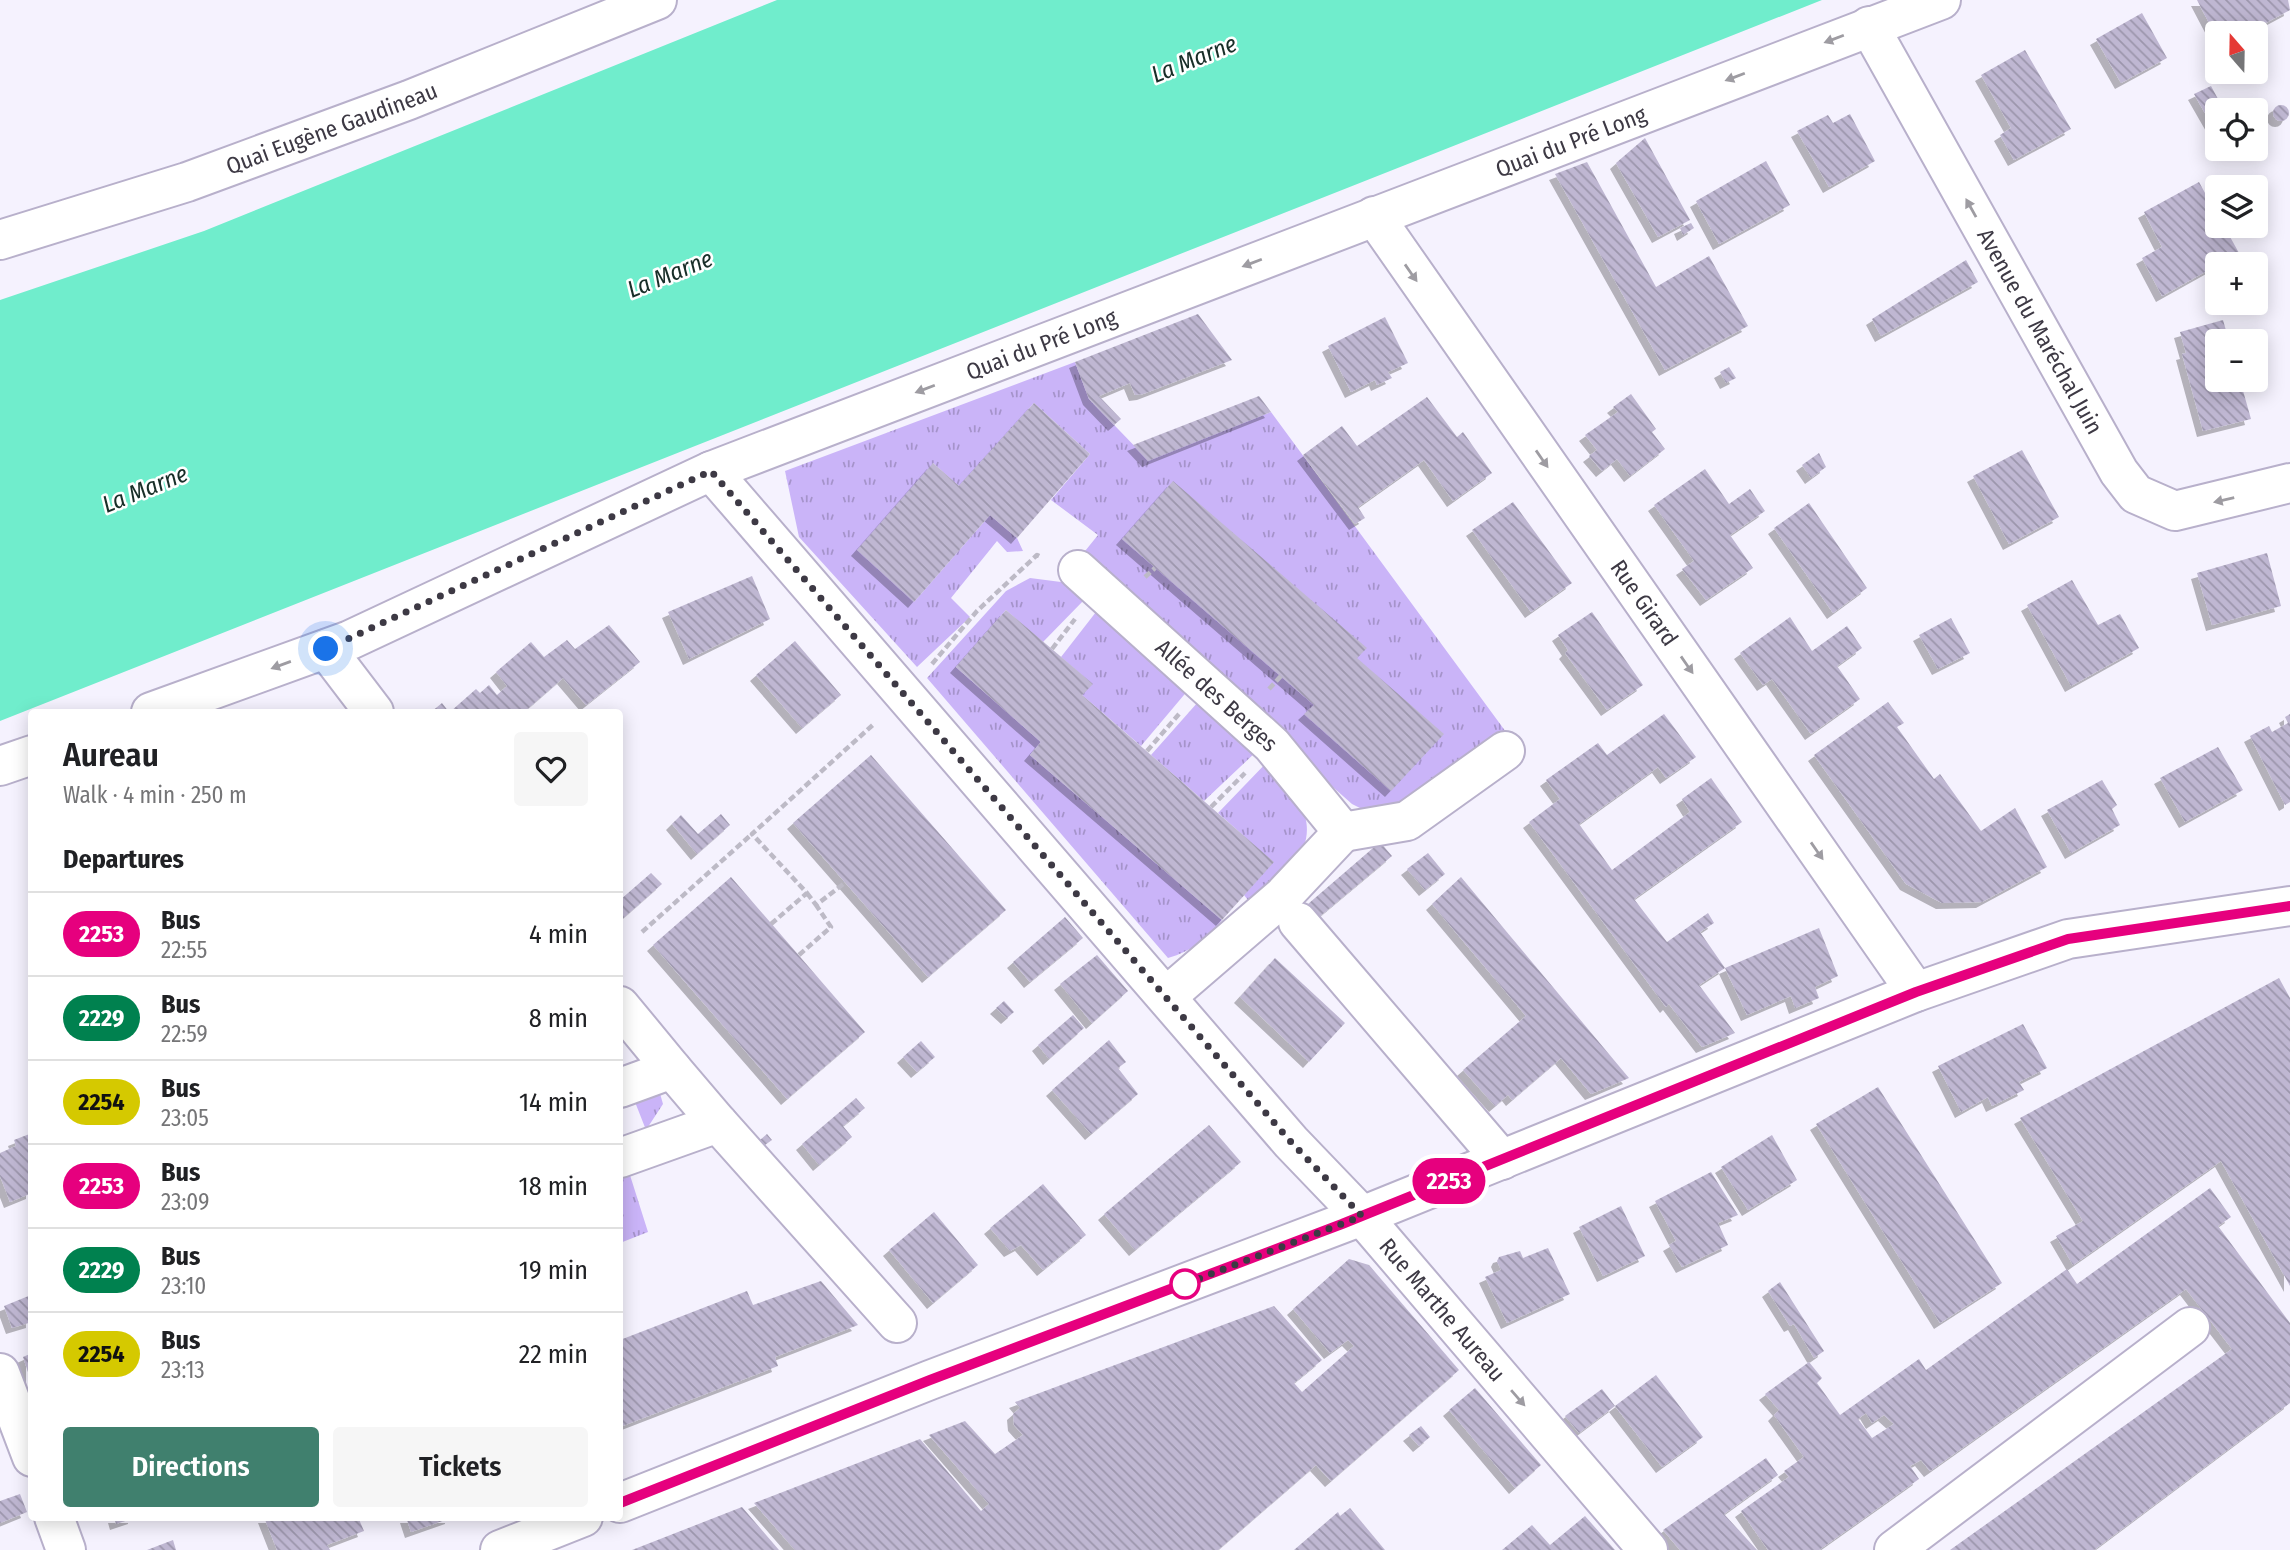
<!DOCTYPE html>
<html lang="en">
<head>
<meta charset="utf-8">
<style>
	:root { --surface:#fff; --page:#f6f6f6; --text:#202124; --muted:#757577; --line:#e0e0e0; --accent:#40806e }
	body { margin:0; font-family:"Fira Sans Condensed",sans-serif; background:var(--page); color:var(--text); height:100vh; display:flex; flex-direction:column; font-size:26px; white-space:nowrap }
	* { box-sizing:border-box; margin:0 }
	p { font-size:23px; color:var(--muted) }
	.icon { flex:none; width:38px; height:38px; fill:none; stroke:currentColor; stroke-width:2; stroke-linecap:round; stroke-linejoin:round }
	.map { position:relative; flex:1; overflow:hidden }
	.sheet { position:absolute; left:28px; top:709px; width:595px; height:812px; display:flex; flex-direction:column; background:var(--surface); border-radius:7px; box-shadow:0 4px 18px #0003 }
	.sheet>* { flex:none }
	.badge { padding:0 14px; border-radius:23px; font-size:24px; line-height:46px }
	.needle { width:46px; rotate:340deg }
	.controls { position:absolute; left:2205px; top:21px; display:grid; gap:14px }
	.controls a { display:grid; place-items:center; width:63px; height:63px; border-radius:7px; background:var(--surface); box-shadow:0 4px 18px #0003; font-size:35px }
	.you { position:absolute; width:35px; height:35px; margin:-18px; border:5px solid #fff; border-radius:50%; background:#1a73e8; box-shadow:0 0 0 10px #1a73e833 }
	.map>.badge { position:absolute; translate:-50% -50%; box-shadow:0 0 0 4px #fff }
	h2 { padding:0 35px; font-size:26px; line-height:63px }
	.round { display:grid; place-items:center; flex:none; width:74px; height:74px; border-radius:7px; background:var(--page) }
	.summary { display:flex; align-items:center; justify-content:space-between; height:119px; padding:0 35px }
	h1 { font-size:33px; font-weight:600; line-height:52px }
	.cta { display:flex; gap:14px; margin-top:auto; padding:14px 35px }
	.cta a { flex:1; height:80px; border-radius:7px; background:var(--accent); color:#fff; font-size:28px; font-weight:600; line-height:80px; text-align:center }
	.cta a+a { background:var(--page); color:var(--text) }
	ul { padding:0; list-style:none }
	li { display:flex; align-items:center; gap:21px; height:84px; padding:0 35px; border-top:2px solid var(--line) }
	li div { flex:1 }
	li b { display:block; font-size:26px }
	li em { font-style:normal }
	li .badge { min-width:77px; font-weight:700; text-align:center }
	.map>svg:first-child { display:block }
	.grass { fill:url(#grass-tufts) }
	.water { fill:#70edcc }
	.building { fill:url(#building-back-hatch); fill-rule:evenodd; filter:url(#shadow) }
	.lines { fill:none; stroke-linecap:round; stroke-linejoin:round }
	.minor-casing { stroke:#b8b0cb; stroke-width:42 }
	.path { stroke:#bdbac6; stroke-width:4.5; stroke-dasharray:7 3.5; stroke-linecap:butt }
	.minor { stroke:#fff; stroke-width:38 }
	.oneway { fill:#9e9ca2 }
	.line-casing { stroke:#fff; stroke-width:16 }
	.line { stroke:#e6007e; stroke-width:10 }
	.walk { stroke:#3d3944; stroke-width:7; stroke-dasharray:0 12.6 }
	.stop-dot { fill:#fff; stroke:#e6007e; stroke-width:3.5 }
	.labels { text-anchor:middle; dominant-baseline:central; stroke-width:5; stroke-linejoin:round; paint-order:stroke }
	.street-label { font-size:23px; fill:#3d3944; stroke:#fff }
	.water-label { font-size:24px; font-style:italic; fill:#182e28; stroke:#fff }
</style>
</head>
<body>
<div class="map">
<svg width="2290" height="1550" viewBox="0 0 2290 1550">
	<defs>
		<pattern id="grass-tufts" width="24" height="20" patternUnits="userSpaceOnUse" patternTransform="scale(1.75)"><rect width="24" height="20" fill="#cab4f8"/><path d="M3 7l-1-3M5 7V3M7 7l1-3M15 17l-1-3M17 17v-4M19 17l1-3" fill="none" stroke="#a593ca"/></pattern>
		<pattern id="building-back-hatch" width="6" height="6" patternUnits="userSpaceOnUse" patternTransform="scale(1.75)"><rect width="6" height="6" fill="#bfb7d2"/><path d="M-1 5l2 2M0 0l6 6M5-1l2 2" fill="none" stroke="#9c96ac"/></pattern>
		<filter id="shadow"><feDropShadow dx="-6" dy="6" stdDeviation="0" flood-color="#0004"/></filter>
	</defs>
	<rect width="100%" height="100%" fill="#f5f2fe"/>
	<path class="grass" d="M 1075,362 L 1089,399 L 1148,460 L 1271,412 L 1506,732 L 1405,809 L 1378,817 L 1352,804 L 1077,561 L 1098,535 L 1051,500 L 1090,454 L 1034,403 L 959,486 L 933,463 L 914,602 L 990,515 L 1017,538 L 1023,551 L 1007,552 L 997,541 L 951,598 L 970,617 L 917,667 L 799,537 L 785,471 Z
		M 1030,578 L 1061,582 L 1084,600 L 1043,642 L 1006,610 L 956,667 L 1041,742 L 1030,755 L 1222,920 C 1207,939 1192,951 1168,958 L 927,678 L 1006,591 Z
		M 1096,612 L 1189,689 L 1141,746 L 1082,695 L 1092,684 L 1061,657 Z
		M 1198,702 L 1257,751 L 1204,801 L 1151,755 Z
		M 1270,759 C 1280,774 1301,800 1305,816 C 1316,855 1277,884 1254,908 L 1244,895 L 1273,862 L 1218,813 Z
		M 659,1090 L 663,1104 L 646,1130 L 635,1102 L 620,1108 L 620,1099 Z
		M 629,1172 L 648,1232 L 620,1243 L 620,1176 Z"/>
	<path class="water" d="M 777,0 L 1822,0 L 0,721 L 0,300 L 204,231 Z"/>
	<path class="building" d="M 2197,0 L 2288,0 L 2290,10 L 2247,33 L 2217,33 L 2217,38 Z
		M 2142,13 L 2167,58 L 2121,83 L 2096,39 Z
		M 2025,50 L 2071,129 L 2014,160 L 2000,135 L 2011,128 L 1981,75 Z
		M 2211,86 L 2224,110 L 2217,110 L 2217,134 L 2194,94 Z
		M2273 113a8 8 0 1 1 16 0a8 8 0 1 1-16 0Z
		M 1850,114 L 1875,161 L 1829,187 L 1797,131 L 1828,115 L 1833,123 Z
		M 1645,138 L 1690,220 L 1658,237 L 1616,163 Z
		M 1766,161 L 1790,205 L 1719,244 L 1696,201 Z
		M 1587,162 L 1656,287 L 1709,256 L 1748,326 L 1665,370 L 1555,174 Z
		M 2199,182 L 2217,215 L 2217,226 L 2224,226 L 2239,253 L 2162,296 L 2142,258 L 2162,247 L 2144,212 Z
		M 1691,223 L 1694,228 L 1683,235 L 1680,228 Z
		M 1966,260 L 1978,282 L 1881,336 L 1872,319 Z
		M 1198,314 L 1232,360 L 1143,394 L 1135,395 L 1130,383 L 1099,396 L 1121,419 L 1114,425 L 1089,399 L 1075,362 Z
		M 1385,317 L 1408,363 L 1388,372 L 1392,378 L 1377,385 L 1375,380 L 1351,392 L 1328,346 Z
		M 2223,320 L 2229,341 L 2217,341 L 2217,380 L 2240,380 L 2251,419 L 2203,431 L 2182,354 L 2186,353 L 2180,332 Z
		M 1729,367 L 1736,378 L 1726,383 L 1720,372 Z
		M 1631,394 L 1656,429 L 1652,432 L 1665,449 L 1630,476 L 1617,459 L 1602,471 L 1589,456 L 1597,450 L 1585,435 L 1618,412 L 1613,407 Z
		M 1259,396 L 1271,412 L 1148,461 L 1133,445 Z
		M 1427,397 L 1457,437 L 1463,432 L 1492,473 L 1453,501 L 1424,460 L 1358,507 L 1365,518 L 1355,524 L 1303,455 L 1342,426 L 1357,446 Z
		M 1034,403 L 1090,454 L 1017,538 L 990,515 L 914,602 L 857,550 L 933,463 L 959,486 Z
		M 2022,450 L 2059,517 L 2009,544 L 1973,476 Z
		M 1819,453 L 1826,467 L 1811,478 L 1802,465 Z
		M 1705,469 L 1729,504 L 1750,489 L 1765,511 L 1730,535 L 1753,568 L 1706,600 L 1682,569 L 1694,561 L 1654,505 Z
		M 1173,481 L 1367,648 L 1357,658 L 1444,734 L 1391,791 L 1304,714 L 1314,705 L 1122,539 Z
		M 1513,502 L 1572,583 L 1531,612 L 1472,530 Z
		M 1809,503 L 1867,588 L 1833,613 L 1774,528 Z
		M 2267,553 L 2281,606 L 2212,625 L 2197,573 Z
		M 752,576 L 770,619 L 689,659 L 668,612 Z
		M 2072,580 L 2098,625 L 2120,614 L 2139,648 L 2071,686 L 2027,605 Z
		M 1006,610 L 1093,684 L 1082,695 L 1274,862 L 1222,920 L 1030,755 L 1041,742 L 956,667 Z
		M 1592,612 L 1643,685 L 1607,710 L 1565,653 L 1568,650 L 1558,635 Z
		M 1790,617 L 1812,651 L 1847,626 L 1862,648 L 1837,666 L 1860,699 L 1811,734 L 1772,679 L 1763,685 L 1740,653 Z
		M 1951,618 L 1970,653 L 1938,669 L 1919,635 Z
		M 609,625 L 640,662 L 586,705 L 563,678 L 524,712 L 450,712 L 476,689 L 480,693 L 489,685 L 497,695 L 507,686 L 496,672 L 531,642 L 544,657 L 567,640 L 575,649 Z
		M 795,641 L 841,695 L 802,728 L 756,675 Z
		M 1888,702 L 1904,723 L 1897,727 L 1934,779 L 1940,774 L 1981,831 L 2015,808 L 2047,867 L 1982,902 L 1942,903 L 1906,884 L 1814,755 Z
		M 442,703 L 449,712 L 431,712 Z
		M 1664,714 L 1696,757 L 1666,778 L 1658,767 L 1579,824 L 1612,870 L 1690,812 L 1682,799 L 1711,778 L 1742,822 L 1634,899 L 1667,942 L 1708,913 L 1714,923 L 1700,932 L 1725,968 L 1699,985 L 1735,1033 L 1702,1047 L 1669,1004 L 1666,1007 L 1529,822 L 1560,799 L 1546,780 L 1598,743 L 1607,755 Z
		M 2290,714 L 2290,802 L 2285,805 L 2250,736 L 2269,726 L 2272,732 L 2288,723 L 2285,717 Z
		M 2218,747 L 2243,790 L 2185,822 L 2160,778 Z
		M 871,755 L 1006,910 L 928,977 L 793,823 Z
		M 2102,780 L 2117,805 L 2112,809 L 2120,825 L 2071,853 L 2047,810 Z
		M 721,814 L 730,825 L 697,854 L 672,824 L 681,815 L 698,834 Z
		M 1380,842 L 1392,856 L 1319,917 L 1308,904 Z
		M 1428,853 L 1445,874 L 1425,890 L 1407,869 Z
		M 651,873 L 662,884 L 620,921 L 620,900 Z
		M 731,877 L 865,1032 L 787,1099 L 653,945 Z
		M 1461,877 L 1511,937 L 1629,1078 L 1591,1094 L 1561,1058 L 1512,1100 L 1508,1095 L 1495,1106 L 1463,1070 L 1526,1016 L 1432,904 Z
		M 1065,917 L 1083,938 L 1030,982 L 1013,962 Z
		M 1819,928 L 1838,976 L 1815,987 L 1819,998 L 1795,1008 L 1791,996 L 1747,1015 L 1725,968 Z
		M 1097,955 L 1128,991 L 1092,1023 L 1060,984 Z
		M 1275,958 L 1345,1023 L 1309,1062 L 1240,997 Z
		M 2279,978 L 2290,998 L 2290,1286 L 2221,1161 L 2073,1265 L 2056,1236 L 2083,1221 L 2020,1118 Z
		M 1004,1001 L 1014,1012 L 1007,1018 L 996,1008 Z
		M 1073,1015 L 1084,1028 L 1049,1059 L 1038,1045 Z
		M 2023,1024 L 2047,1068 L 2019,1082 L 2024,1090 L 1992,1106 L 1988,1097 L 1961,1112 L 1938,1066 Z
		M 1109,1040 L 1126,1062 L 1118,1068 L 1138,1094 L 1091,1134 L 1052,1090 Z
		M 921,1041 L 935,1057 L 917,1072 L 903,1057 Z
		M 1878,1087 L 2002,1283 L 1940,1323 L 1816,1124 Z
		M 856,1098 L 865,1108 L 843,1126 L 852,1137 L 819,1165 L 802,1144 Z
		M 1209,1125 L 1241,1162 L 1135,1250 L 1104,1214 Z
		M 32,1133 L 32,1193 L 10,1202 L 0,1176 L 0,1153 L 16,1146 L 14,1140 Z
		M 767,1134 L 772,1140 L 765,1145 L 760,1140 Z
		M 1772,1135 L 1797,1180 L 1748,1210 L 1721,1167 Z
		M 1711,1172 L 1738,1215 L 1718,1223 L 1728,1245 L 1682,1267 L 1669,1245 L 1676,1241 L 1655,1201 Z
		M 1043,1184 L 1086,1235 L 1043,1270 L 1021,1245 L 1010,1251 L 990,1228 Z
		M 2210,1188 L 2231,1217 L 2218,1226 L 2290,1323 L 2290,1403 L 2094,1550 L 1950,1550 L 2232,1349 L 2186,1289 L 1930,1471 L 1921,1460 L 1910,1466 L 1919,1479 L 1819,1550 L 1768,1550 L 1741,1511 L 1789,1477 L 1784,1471 L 1804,1457 L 1774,1415 L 1779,1410 L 1765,1394 L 1809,1362 L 1822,1378 L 1817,1383 L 1840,1415 L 1919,1359 L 1926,1370 L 2067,1269 L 2077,1284 ZM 1866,1413 L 1872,1423 L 1884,1415 L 1894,1424 L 1872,1438 L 1858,1419 Z
		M 1621,1206 L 1645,1256 L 1603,1276 L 1579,1227 Z
		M 934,1212 L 978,1265 L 933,1303 L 889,1250 Z
		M 1548,1248 L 1570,1294 L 1507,1323 L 1485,1277 L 1501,1270 L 1497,1261 L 1499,1257 L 1520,1251 L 1523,1258 Z
		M 1349,1259 L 1369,1265 L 1459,1370 L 1331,1481 L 1316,1465 L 1218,1550 L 795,1550 L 754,1503 L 920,1439 L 981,1511 L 989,1504 L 929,1435 L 965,1421 L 995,1454 L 1023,1435 L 1014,1425 L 1013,1414 L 1020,1408 L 1015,1402 L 1274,1306 L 1322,1360 L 1294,1383 L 1302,1392 L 1354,1346 L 1348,1340 L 1330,1353 L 1293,1309 Z
		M 821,1281 L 858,1325 L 775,1357 L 778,1366 L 620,1427 L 620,1340 L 747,1291 L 753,1305 Z
		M 1780,1282 L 1824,1351 L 1814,1358 L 1794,1324 L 1790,1326 L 1768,1291 Z
		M 31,1295 L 32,1322 L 12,1328 L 4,1306 Z
		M 32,1353 L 32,1380 L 31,1381 L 23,1357 Z
		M 1656,1375 L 1703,1437 L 1662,1467 L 1615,1406 Z
		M 1475,1388 L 1541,1465 L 1515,1488 L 1449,1410 Z
		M 1602,1389 L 1615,1406 L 1579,1433 L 1565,1416 Z
		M 1421,1426 L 1430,1437 L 1419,1446 L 1409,1435 Z
		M 1766,1458 L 1778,1475 L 1724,1514 L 1757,1550 L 1680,1550 L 1663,1530 Z
		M 20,1494 L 27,1512 L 0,1523 L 0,1501 Z
		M 742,1507 L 779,1550 L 632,1550 Z
		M 1350,1508 L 1385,1550 L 1294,1550 L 1338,1512 L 1340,1516 Z
		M 1585,1516 L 1615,1550 L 1502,1550 L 1532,1525 L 1550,1545 Z
		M 114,1517 L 134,1517 L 134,1518 L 116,1524 Z
		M 264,1517 L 358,1517 L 364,1531 L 327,1545 L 330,1550 L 277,1550 Z
		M 406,1517 L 451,1517 L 451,1518 L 411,1532 Z
		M 173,1540 L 176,1550 L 147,1550 Z"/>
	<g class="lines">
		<g class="minor-casing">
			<g id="minor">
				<path id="s1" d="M 1869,26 L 2119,472 L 2136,494 L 2175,511 L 2290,483"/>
				<path id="s2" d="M 1374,216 L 1916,992"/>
				<path id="s3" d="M 0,240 L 187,182 L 409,100 L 657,0"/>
				<path id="s4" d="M 711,471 L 1291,1142 L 1362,1216 L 1648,1550"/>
				<path id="s5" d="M 1078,570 L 1272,745 L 1343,832 L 1282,897 L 1167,996"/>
				<path d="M 326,649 L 374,712"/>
				<path id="s6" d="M 151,712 L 350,640 L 711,471 L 1941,0"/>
				<path d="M 0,766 L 32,755"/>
				<path d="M 1343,832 L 1407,821 L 1505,751"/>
				<path d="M 1298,922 L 1502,1160"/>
				<path d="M 620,1006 L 672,1069 L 620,1088"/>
				<path d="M 718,1123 L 897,1323"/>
				<path d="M 620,1158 L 718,1123 L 672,1069"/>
				<path d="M 0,1373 L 32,1457"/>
				<path d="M 620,1503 L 930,1380 L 1362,1216 L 1916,992 L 2068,939 L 2290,906"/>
				<path d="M 54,1517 L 66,1550"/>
				<path d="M 500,1550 L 583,1517"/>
				<path d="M 1894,1550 L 2190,1327"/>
			</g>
		</g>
		<path class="path" d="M 1145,577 L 1155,568
			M 1052,649 L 1075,619
			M 932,664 L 977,611 L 1037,555 L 1041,557
			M 1269,689 L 1281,676
			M 1147,751 L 1179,714
			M 1211,807 L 1245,773
			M 807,893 L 816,905 L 846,882
			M 771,924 L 807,893 L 752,834 L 875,723
			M 642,932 L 752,834
			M 799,955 L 831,927 L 816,905"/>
		<use href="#minor" class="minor"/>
	</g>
	<defs><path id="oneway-solid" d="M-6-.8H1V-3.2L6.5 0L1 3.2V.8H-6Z" transform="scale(1.75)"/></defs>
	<g class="oneway">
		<use href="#oneway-solid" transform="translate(1834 39) rotate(159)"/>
		<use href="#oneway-solid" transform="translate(1735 77) rotate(159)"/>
		<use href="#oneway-solid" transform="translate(1971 208) rotate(-119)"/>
		<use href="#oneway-solid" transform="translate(1252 263) rotate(159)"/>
		<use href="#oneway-solid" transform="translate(1411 273) rotate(55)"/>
		<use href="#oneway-solid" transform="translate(925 389) rotate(159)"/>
		<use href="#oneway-solid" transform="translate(1542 459) rotate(55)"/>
		<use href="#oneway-solid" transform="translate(2224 500) rotate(167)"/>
		<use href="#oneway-solid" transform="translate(281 665) rotate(160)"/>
		<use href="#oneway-solid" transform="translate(1687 665) rotate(55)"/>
		<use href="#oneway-solid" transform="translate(1817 851) rotate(55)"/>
		<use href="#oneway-solid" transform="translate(1518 1398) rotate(49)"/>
	</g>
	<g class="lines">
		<g class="line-casing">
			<path id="line" d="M 620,1503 L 930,1380 L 1342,1224 L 1916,992 L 2068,939 L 2290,906"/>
		</g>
		<use href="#line" class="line"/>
		<path class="walk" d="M 326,649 L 711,471 L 1291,1142 L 1362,1216 L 1185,1284"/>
	</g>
	<circle class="stop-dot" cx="1185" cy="1284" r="14"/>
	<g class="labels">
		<g class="street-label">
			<text stroke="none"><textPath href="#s3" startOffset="350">Quai Eugène Gaudineau</textPath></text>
			<text stroke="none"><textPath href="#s6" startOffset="1531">Quai du Pré Long</textPath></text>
			<text stroke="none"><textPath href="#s1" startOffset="350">Avenue du Maréchal Juin</textPath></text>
			<text stroke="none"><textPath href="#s6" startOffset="964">Quai du Pré Long</textPath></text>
			<text stroke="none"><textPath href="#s2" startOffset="472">Rue Girard</textPath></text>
			<text stroke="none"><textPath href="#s5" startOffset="187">Allée des Berges</textPath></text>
			<text stroke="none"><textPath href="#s4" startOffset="1113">Rue Marthe Aureau</textPath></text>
		</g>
		<g class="water-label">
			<text transform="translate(1194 59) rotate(-22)">La Marne</text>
			<text transform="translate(670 274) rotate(-22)">La Marne</text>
			<text transform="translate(145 489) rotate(-22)">La Marne</text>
		</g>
	</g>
</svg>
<div class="controls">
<a><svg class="needle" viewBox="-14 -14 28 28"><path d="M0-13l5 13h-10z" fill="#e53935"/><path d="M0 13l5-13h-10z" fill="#757577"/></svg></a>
<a><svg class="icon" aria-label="locate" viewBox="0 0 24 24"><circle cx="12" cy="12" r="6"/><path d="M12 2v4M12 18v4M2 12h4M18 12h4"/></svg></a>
<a><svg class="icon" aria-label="layers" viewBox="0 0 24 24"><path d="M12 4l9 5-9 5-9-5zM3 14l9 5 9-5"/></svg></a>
<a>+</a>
<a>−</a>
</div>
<div class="you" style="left:326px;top:649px"></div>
<b class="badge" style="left:1449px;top:1181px;background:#e6007e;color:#fff">2253</b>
<section class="sheet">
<div class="summary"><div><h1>Aureau</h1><p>Walk · 4 min · 250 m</p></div><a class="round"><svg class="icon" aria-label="heart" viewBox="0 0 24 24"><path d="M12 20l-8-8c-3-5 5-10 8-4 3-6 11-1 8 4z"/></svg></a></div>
<h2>Departures</h2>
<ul>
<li><span class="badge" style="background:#e6007e;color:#fff">2253</span><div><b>Bus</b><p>22:55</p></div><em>4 min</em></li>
<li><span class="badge" style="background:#00814f;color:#fff">2229</span><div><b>Bus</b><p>22:59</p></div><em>8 min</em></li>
<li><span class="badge" style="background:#d5c900;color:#111">2254</span><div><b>Bus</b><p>23:05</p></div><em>14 min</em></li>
<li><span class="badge" style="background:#e6007e;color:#fff">2253</span><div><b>Bus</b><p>23:09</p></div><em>18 min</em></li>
<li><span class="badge" style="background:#00814f;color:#fff">2229</span><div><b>Bus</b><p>23:10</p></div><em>19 min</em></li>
<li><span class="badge" style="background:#d5c900;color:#111">2254</span><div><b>Bus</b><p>23:13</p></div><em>22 min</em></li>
</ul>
<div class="cta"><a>Directions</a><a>Tickets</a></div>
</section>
</div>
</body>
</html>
